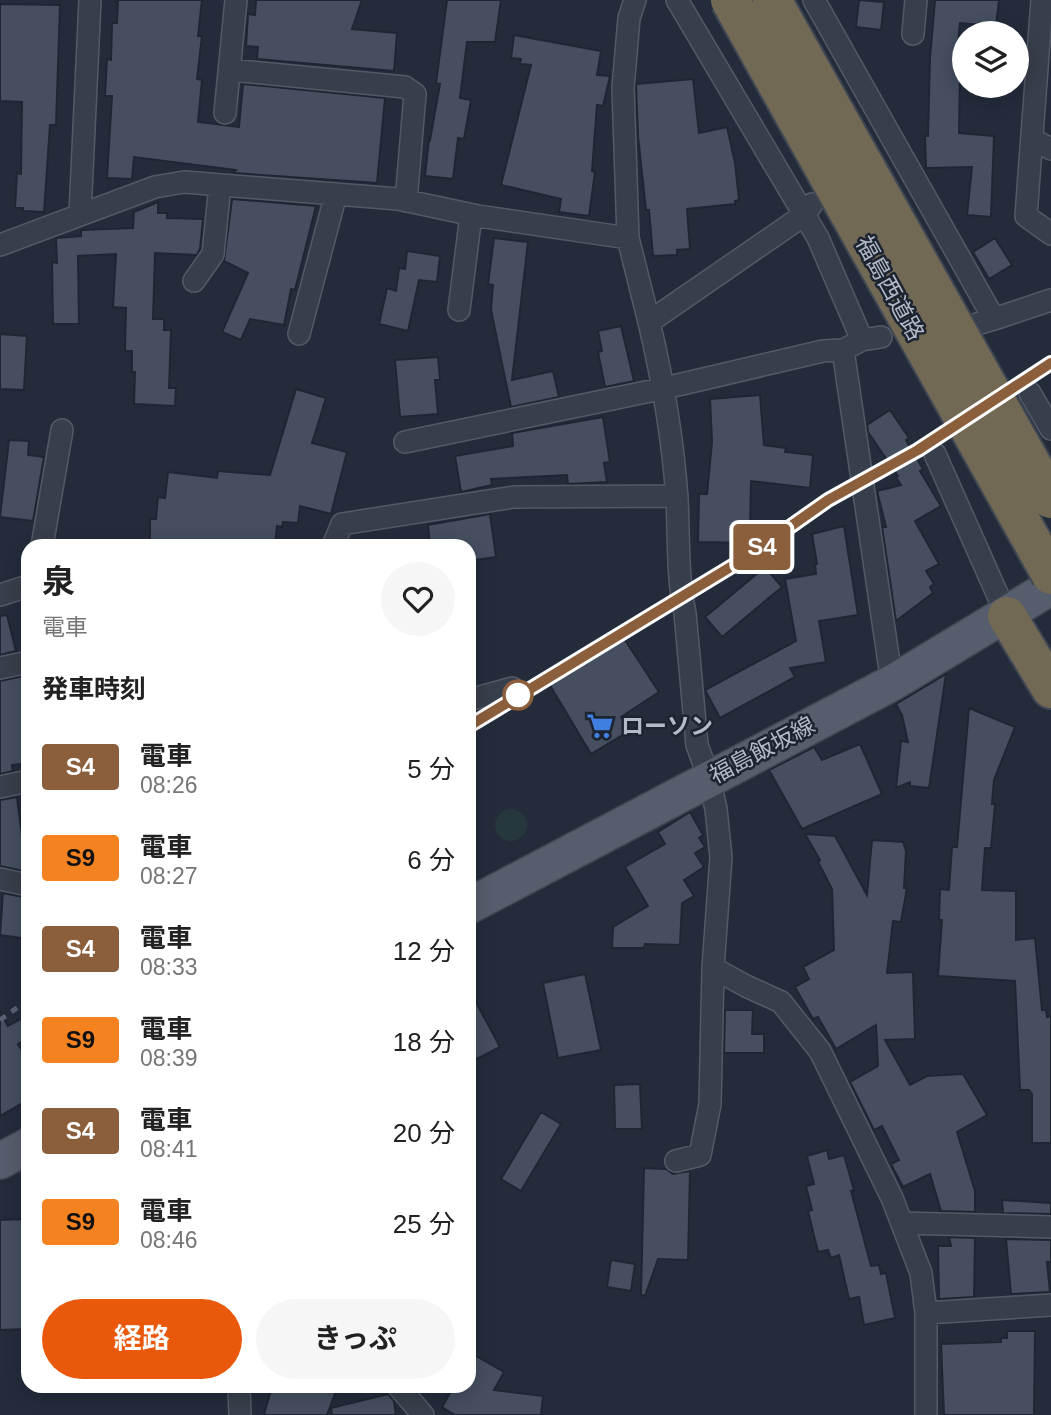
<!DOCTYPE html>
<html lang="ja">
<head>
<meta charset="utf-8">
<style>
	:root { --surface:#fff; --page:#f6f6f6; --text:#222; --muted:#767676; --accent:#ea580c }
	body { margin:0; font-family:Helvetica,"Noto Sans JP",sans-serif; background:var(--page); color:var(--text); height:100vh; display:flex; flex-direction:column; font-size:26px; white-space:nowrap }
	* { box-sizing:border-box; margin:0 }
	p { font-size:23px; color:var(--muted) }
	.icon { flex:none; width:38px; height:38px; fill:none; stroke:currentColor; stroke-width:2; stroke-linecap:round; stroke-linejoin:round }
	.map { position:relative; flex:1; overflow:hidden }
	.panel { position:absolute; left:21px; top:539px; width:455px; height:854px; display:flex; flex-direction:column; background:var(--surface); border-radius:21px; box-shadow:0 4px 18px #0003 }
	.panel>* { flex:none }
	.badge { padding:0 14px; border-radius:5px; font-size:24px; line-height:46px }
	.tools { position:absolute; left:952px; top:21px; display:grid; gap:14px }
	.tools a { display:grid; place-items:center; width:77px; height:77px; border-radius:50%; background:var(--surface); box-shadow:0 4px 18px #0003; font-size:35px }
	.map>.badge { position:absolute; translate:-50% -50%; box-shadow:0 0 0 4px #fff }
	h2 { padding:0 21px; font-size:26px; line-height:63px }
	.round { display:grid; place-items:center; flex:none; width:74px; height:74px; border-radius:37px; background:var(--page) }
	.head { display:flex; align-items:center; justify-content:space-between; height:119px; padding:0 21px }
	h1 { font-size:33px; font-weight:700; line-height:52px }
	.action { display:flex; gap:14px; margin-top:auto; padding:14px 21px }
	.action a { flex:1; height:80px; border-radius:42px; background:var(--accent); color:#fff; font-size:28px; font-weight:700; line-height:80px; text-align:center }
	.action a+a { background:var(--page); color:var(--text) }
	ul { padding:0; list-style:none }
	li { display:flex; align-items:center; gap:21px; height:91px; padding:0 21px }
	li div { flex:1 }
	li b { display:block; font-size:26px }
	li em { font-style:normal }
	li .badge { min-width:77px; font-weight:700; text-align:center }
	.map>svg:first-child { display:block }
	.green { fill:#26383d }
	.building { fill:#454f60; stroke:#1f2633; stroke-width:2 }
	.lines { fill:none; stroke-linecap:round; stroke-linejoin:round }
	.street-casing { stroke:#535a67; stroke-width:24 }
	.primary-casing { stroke:#414855; stroke-width:38 }
	.highway-casing { stroke:#404754; stroke-width:42 }
	.street { stroke:#383f4c; stroke-width:21 }
	.primary { stroke:#565d6c; stroke-width:35 }
	.highway { stroke:#726955; stroke-width:38 }
	.rail { stroke:#5a6273; stroke-width:5; stroke-dasharray:7 7; stroke-linecap:butt }
	.highway-bridge-casing { stroke:#404754; stroke-width:42; stroke-linecap:butt }
	.highway-bridge { stroke:#726955; stroke-width:38 }
	.line-casing { stroke:#fff; stroke-width:16 }
	.line { stroke:#8b5e3c; stroke-width:10 }
	.stop-dot { fill:#fff; stroke:#8b5e3c; stroke-width:3.5 }
	.labels { text-anchor:middle; dominant-baseline:central; stroke-width:5; stroke-linejoin:round; paint-order:stroke }
	.street-label { font-size:23px; fill:#b4bac7; stroke:#1d2431 }
	.poi-label { font-size:23px; font-weight:bold; fill:#b4bac7; stroke:#1d2431; text-anchor:start }
</style>
</head>
<body>
<div class="map">
<svg width="1051" height="1415" viewBox="0 0 1051 1415">
	<rect width="100%" height="100%" fill="#242c3c"/>
	<path class="green" d="M495 825a16 16 0 1 1 32 0a16 16 0 1 1-32 0Z"/>
	<path class="building" d="M 118,0 L 202,0 L 198,36 L 202,36 L 197,79 L 202,80 L 198,122 L 239,127 L 243,84 L 385,98 L 377,183 L 234,173 L 236,170 L 134,157 L 132,179 L 107,178 L 112,96 L 105,96 L 107,59 L 111,60 L 112,23 L 117,23 Z
		M 256,0 L 362,0 L 352,29 L 397,33 L 394,71 L 257,59 L 258,47 L 246,46 L 248,14 L 255,15 Z
		M 447,0 L 501,0 L 495,42 L 467,42 L 460,98 L 471,100 L 464,139 L 458,138 L 453,179 L 425,176 L 429,139 L 430,140 L 440,84 L 436,83 Z
		M 859,0 L 884,2 L 881,30 L 856,27 Z
		M 935,0 L 999,0 L 996,26 L 960,23 L 955,74 L 960,74 L 959,133 L 994,136 L 991,217 L 967,215 L 972,167 L 926,168 L 925,136 L 928,136 L 930,58 Z
		M 0,4 L 60,5 L 56,125 L 50,125 L 44,212 L 23,211 L 23,208 L 15,208 L 17,173 L 21,174 L 22,102 L 0,101 Z
		M 514,35 L 601,51 L 597,75 L 610,76 L 603,106 L 597,105 L 592,171 L 595,172 L 589,216 L 559,212 L 561,199 L 501,185 L 531,65 L 520,64 L 521,59 L 511,58 Z
		M 693,79 L 699,133 L 727,127 L 735,163 L 739,200 L 735,201 L 735,204 L 687,209 L 690,249 L 677,250 L 677,255 L 653,256 L 649,210 L 646,210 L 638,136 L 636,84 Z
		M 232,199 L 316,206 L 295,290 L 291,289 L 284,325 L 250,319 L 241,340 L 222,332 L 248,273 L 224,261 Z
		M 158,202 L 158,213 L 167,213 L 167,218 L 203,219 L 200,249 L 197,255 L 155,253 L 153,319 L 164,319 L 164,330 L 171,330 L 169,388 L 176,388 L 175,406 L 134,404 L 135,372 L 132,372 L 132,351 L 125,351 L 126,308 L 113,307 L 116,254 L 78,256 L 79,324 L 53,324 L 52,262 L 57,263 L 56,238 L 81,236 L 81,230 L 133,228 L 134,212 Z
		M 494,238 L 528,242 L 512,380 L 553,371 L 559,397 L 511,407 L 491,310 L 493,285 L 488,284 Z
		M 995,238 L 1012,265 L 989,279 L 973,252 Z
		M 407,251 L 440,256 L 437,282 L 419,280 L 408,331 L 379,324 L 387,288 L 396,291 L 399,268 L 405,269 Z
		M 621,326 L 634,381 L 605,387 L 598,352 L 602,351 L 598,331 Z
		M 0,334 L 27,336 L 24,390 L 0,389 Z
		M 438,357 L 440,380 L 435,380 L 438,414 L 400,417 L 395,360 Z
		M 296,389 L 326,398 L 312,443 L 347,452 L 331,514 L 300,506 L 298,523 L 283,522 L 282,527 L 277,526 L 275,546 L 238,541 L 237,546 L 150,546 L 150,519 L 156,519 L 158,497 L 165,498 L 168,472 L 217,478 L 218,471 L 270,475 Z
		M 760,395 L 764,445 L 786,448 L 785,452 L 813,455 L 810,488 L 751,481 L 750,529 L 758,543 L 698,542 L 699,494 L 707,494 L 712,442 L 710,399 Z
		M 890,410 L 909,438 L 906,440 L 923,469 L 920,471 L 941,506 L 915,521 L 939,564 L 926,571 L 934,584 L 930,587 L 933,593 L 896,621 L 882,527 L 886,527 L 877,491 L 901,485 L 896,477 L 898,476 L 868,432 L 867,425 Z
		M 603,417 L 610,462 L 604,463 L 607,482 L 568,484 L 567,475 L 491,479 L 492,485 L 461,492 L 455,456 L 513,446 L 512,433 Z
		M 9,440 L 29,441 L 28,455 L 44,457 L 33,521 L 0,517 Z
		M 490,514 L 496,557 L 469,561 L 469,546 L 430,546 L 428,525 Z
		M 844,526 L 858,615 L 819,621 L 826,662 L 790,668 L 795,677 L 720,718 L 705,690 L 796,641 L 785,579 L 816,574 L 815,564 L 817,564 L 812,534 Z
		M 765,567 L 782,587 L 722,637 L 705,617 Z
		M 7,615 L 16,651 L 0,655 L 0,616 Z
		M 623,637 L 659,692 L 621,717 L 629,731 L 591,754 L 548,682 Z
		M 946,674 L 929,788 L 910,786 L 910,782 L 896,788 L 901,741 L 908,742 L 902,715 L 896,704 Z
		M 28,675 L 28,763 L 12,765 L 13,771 L 0,774 L 0,681 Z
		M 969,708 L 1015,727 L 994,780 L 992,804 L 995,804 L 991,848 L 985,848 L 982,890 L 1016,891 L 1016,940 L 1035,938 L 1042,1010 L 1046,1010 L 1047,1017 L 1051,1016 L 1051,1143 L 1032,1143 L 1032,1094 L 1029,1090 L 1020,1090 L 1015,981 L 938,976 L 942,920 L 939,920 L 940,889 L 949,890 L 952,847 L 957,847 Z
		M 860,744 L 882,794 L 802,829 L 769,770 L 814,747 L 822,760 Z
		M 17,797 L 22,836 L 26,836 L 28,872 L 0,866 L 0,800 Z
		M 690,812 L 703,835 L 699,838 L 705,847 L 695,853 L 704,867 L 684,880 L 694,896 L 682,903 L 680,945 L 645,944 L 644,948 L 612,948 L 613,927 L 648,906 L 625,867 L 665,844 L 658,832 Z
		M 805,834 L 835,836 L 867,895 L 872,840 L 903,842 L 906,851 L 904,888 L 907,888 L 901,922 L 893,921 L 887,973 L 913,972 L 915,1039 L 885,1040 L 910,1085 L 927,1076 L 963,1074 L 987,1115 L 957,1132 L 975,1191 L 975,1212 L 941,1211 L 930,1174 L 903,1187 L 891,1164 L 899,1160 L 882,1126 L 874,1130 L 850,1082 L 878,1066 L 876,1025 L 836,1049 L 818,1017 L 813,1019 L 795,987 L 809,979 L 803,967 L 834,950 L 832,889 L 818,862 L 820,860 Z
		M 3,893 L 28,898 L 28,939 L 0,935 Z
		M 585,974 L 601,1050 L 558,1058 L 543,983 Z
		M 469,989 L 500,1047 L 469,1063 Z
		M 725,1010 L 753,1010 L 752,1034 L 764,1034 L 764,1053 L 724,1053 Z
		M 0,1012 L 8,1026 L 28,1015 L 28,1038 L 18,1044 L 28,1061 L 28,1100 L 0,1116 Z
		M 640,1084 L 642,1129 L 615,1129 L 614,1085 Z
		M 541,1112 L 561,1124 L 521,1191 L 501,1179 Z
		M 827,1150 L 829,1159 L 844,1155 L 854,1190 L 851,1191 L 871,1266 L 879,1265 L 881,1274 L 886,1273 L 895,1318 L 864,1325 L 859,1297 L 849,1299 L 839,1255 L 831,1258 L 828,1250 L 818,1252 L 808,1211 L 812,1210 L 806,1186 L 814,1184 L 807,1156 Z
		M 644,1168 L 666,1169 L 673,1174 L 690,1171 L 688,1260 L 658,1259 L 645,1296 L 641,1295 Z
		M 1002,1200 L 1051,1203 L 1051,1214 L 1003,1213 Z
		M 28,1219 L 28,1329 L 0,1330 L 0,1220 Z
		M 949,1237 L 975,1238 L 974,1297 L 939,1299 L 938,1246 L 951,1246 Z
		M 1006,1239 L 1051,1240 L 1051,1262 L 1047,1262 L 1050,1292 L 1011,1294 Z
		M 611,1260 L 635,1264 L 631,1291 L 607,1287 Z
		M 1007,1331 L 1035,1331 L 1034,1415 L 944,1415 L 941,1344 L 1001,1342 L 1001,1338 L 1007,1338 Z
		M 469,1352 L 504,1372 L 494,1390 L 543,1396 L 541,1415 L 455,1415 L 442,1407 L 454,1386 L 469,1386 Z
		M 272,1386 L 338,1386 L 327,1415 L 264,1415 Z
		M 388,1394 L 394,1401 L 396,1415 L 332,1415 L 331,1408 Z"/>
	<g class="lines">
		<g class="street-casing">
			<path id="street" d="M 635,0 L 629,18 L 623,88 L 628,238 L 649,322
				M 677,0 L 818,238 L 862,340 L 881,337
				M 814,0 L 994,319 L 977,324
				M 1042,0 L 1026,216 L 1051,234
				M 913,34 L 916,0
				M 231,70 L 405,87 L 415,94 L 406,201
				M 225,113 L 236,0
				M 1032,139 L 1051,149
				M 812,204 L 804,215 L 649,322 C 663,381 673,439 677,499 C 679,537 677,576 685,613 L 697,745 L 709,778 L 716,809 L 721,857 L 713,968 L 746,986 L 781,1002 L 820,1051 L 892,1198 L 921,1273 L 926,1313 L 926,1415
				M 80,214 L 90,0
				M 0,245 L 155,187 L 184,182 L 398,199 L 478,216 L 628,238
				M 194,281 L 213,254 L 220,185
				M 459,310 L 471,215
				M 994,319 L 1051,300
				M 299,334 L 336,194
				M 843,350 L 892,683
				M 1030,393 L 1051,429
				M 405,442 L 665,388 L 823,351 L 843,350 L 862,340
				M 935,454 L 1007,616
				M 42,546 L 62,430
				M 333,546 L 342,524 L 514,497 L 677,496
				M 0,595 L 28,586
				M 0,668 L 28,662
				M 469,700 L 512,688
				M 0,787 L 28,781
				M 0,879 L 28,885
				M 676,1161 L 700,1155 L 710,1104 L 713,968
				M 902,1223 L 1051,1227
				M 926,1313 L 1051,1305
				M 239,1386 L 240,1415
				M 398,1386 L 423,1415"/>
		</g>
		<g class="primary-casing">
			<path id="primary" d="M 469,906 L 892,683 L 1051,587
				M 0,1161 L 28,1146"/>
		</g>
		<g class="highway-casing">
			<path id="highway" d="M 1007,616 L 1051,689"/>
		</g>
		<use href="#street" class="street"/>
		<use href="#primary" class="primary"/>
		<use href="#highway" class="highway"/>
		<path class="rail" d="M 469,726 L 747,557 L 828,500 L 918,450 L 1051,363
			M 0,1020 L 28,1000"/>
		<g class="highway-bridge-casing">
			<path id="highway-bridge" d="M 730,0 L 1051,575
				M 772,0 L 1051,499"/>
		</g>
		<use href="#highway-bridge" class="highway-bridge"/>
	</g>
	<g class="lines">
		<g class="line-casing">
			<path id="line" d="M 469,726 L 747,557 L 828,500 L 918,450 L 1051,363"/>
		</g>
		<use href="#line" class="line"/>
	</g>
	<defs>
		<g id="supermarket-bare" transform="scale(2.1)"><path d="M-6-5.5h2.5l.6 2H6L4.5 2H-2.5L-4.4-4H-6ZM-1.5 3.2a1.3 1.3 0 1 0 .1 0ZM3 3.2a1.3 1.3 0 1 0 .1 0Z" fill="#3f7fe0" stroke="#1d2431" stroke-width="2.5" paint-order="stroke"/></g>
	</defs>
	<g fill-rule="evenodd">
		<use href="#supermarket-bare" x="600" y="726"/>
	</g>
	<circle class="stop-dot" cx="518" cy="695" r="14"/>
	<g class="labels">
		<g class="street-label">
			<text transform="translate(890 288) rotate(61)">福島西道路</text>
			<text transform="translate(762 750) rotate(-28)">福島飯坂線</text>
		</g>
		<g class="poi-label">
			<text x="621" y="726">ローソン</text>
		</g>
	</g>
</svg>
<div class="tools">
<a><svg class="icon" aria-label="layers" viewBox="0 0 24 24"><path d="M12 4l9 5-9 5-9-5zM3 14l9 5 9-5"/></svg></a>
</div>
<b class="badge" style="left:762px;top:547px;background:#8b5e3c;color:#fff">S4</b>
<section class="panel">
<div class="head"><div><h1>泉</h1><p>電車</p></div><a class="round"><svg class="icon" aria-label="heart" viewBox="0 0 24 24"><path d="M12 20l-8-8c-3-5 5-10 8-4 3-6 11-1 8 4z"/></svg></a></div>
<h2>発車時刻</h2>
<ul>
<li><span class="badge" style="background:#8b5e3c;color:#fff">S4</span><div><b>電車</b><p>08:26</p></div><em>5 分</em></li>
<li><span class="badge" style="background:#f58220;color:#111">S9</span><div><b>電車</b><p>08:27</p></div><em>6 分</em></li>
<li><span class="badge" style="background:#8b5e3c;color:#fff">S4</span><div><b>電車</b><p>08:33</p></div><em>12 分</em></li>
<li><span class="badge" style="background:#f58220;color:#111">S9</span><div><b>電車</b><p>08:39</p></div><em>18 分</em></li>
<li><span class="badge" style="background:#8b5e3c;color:#fff">S4</span><div><b>電車</b><p>08:41</p></div><em>20 分</em></li>
<li><span class="badge" style="background:#f58220;color:#111">S9</span><div><b>電車</b><p>08:46</p></div><em>25 分</em></li>
</ul>
<div class="action"><a>経路</a><a>きっぷ</a></div>
</section>
</div>
</body>
</html>
